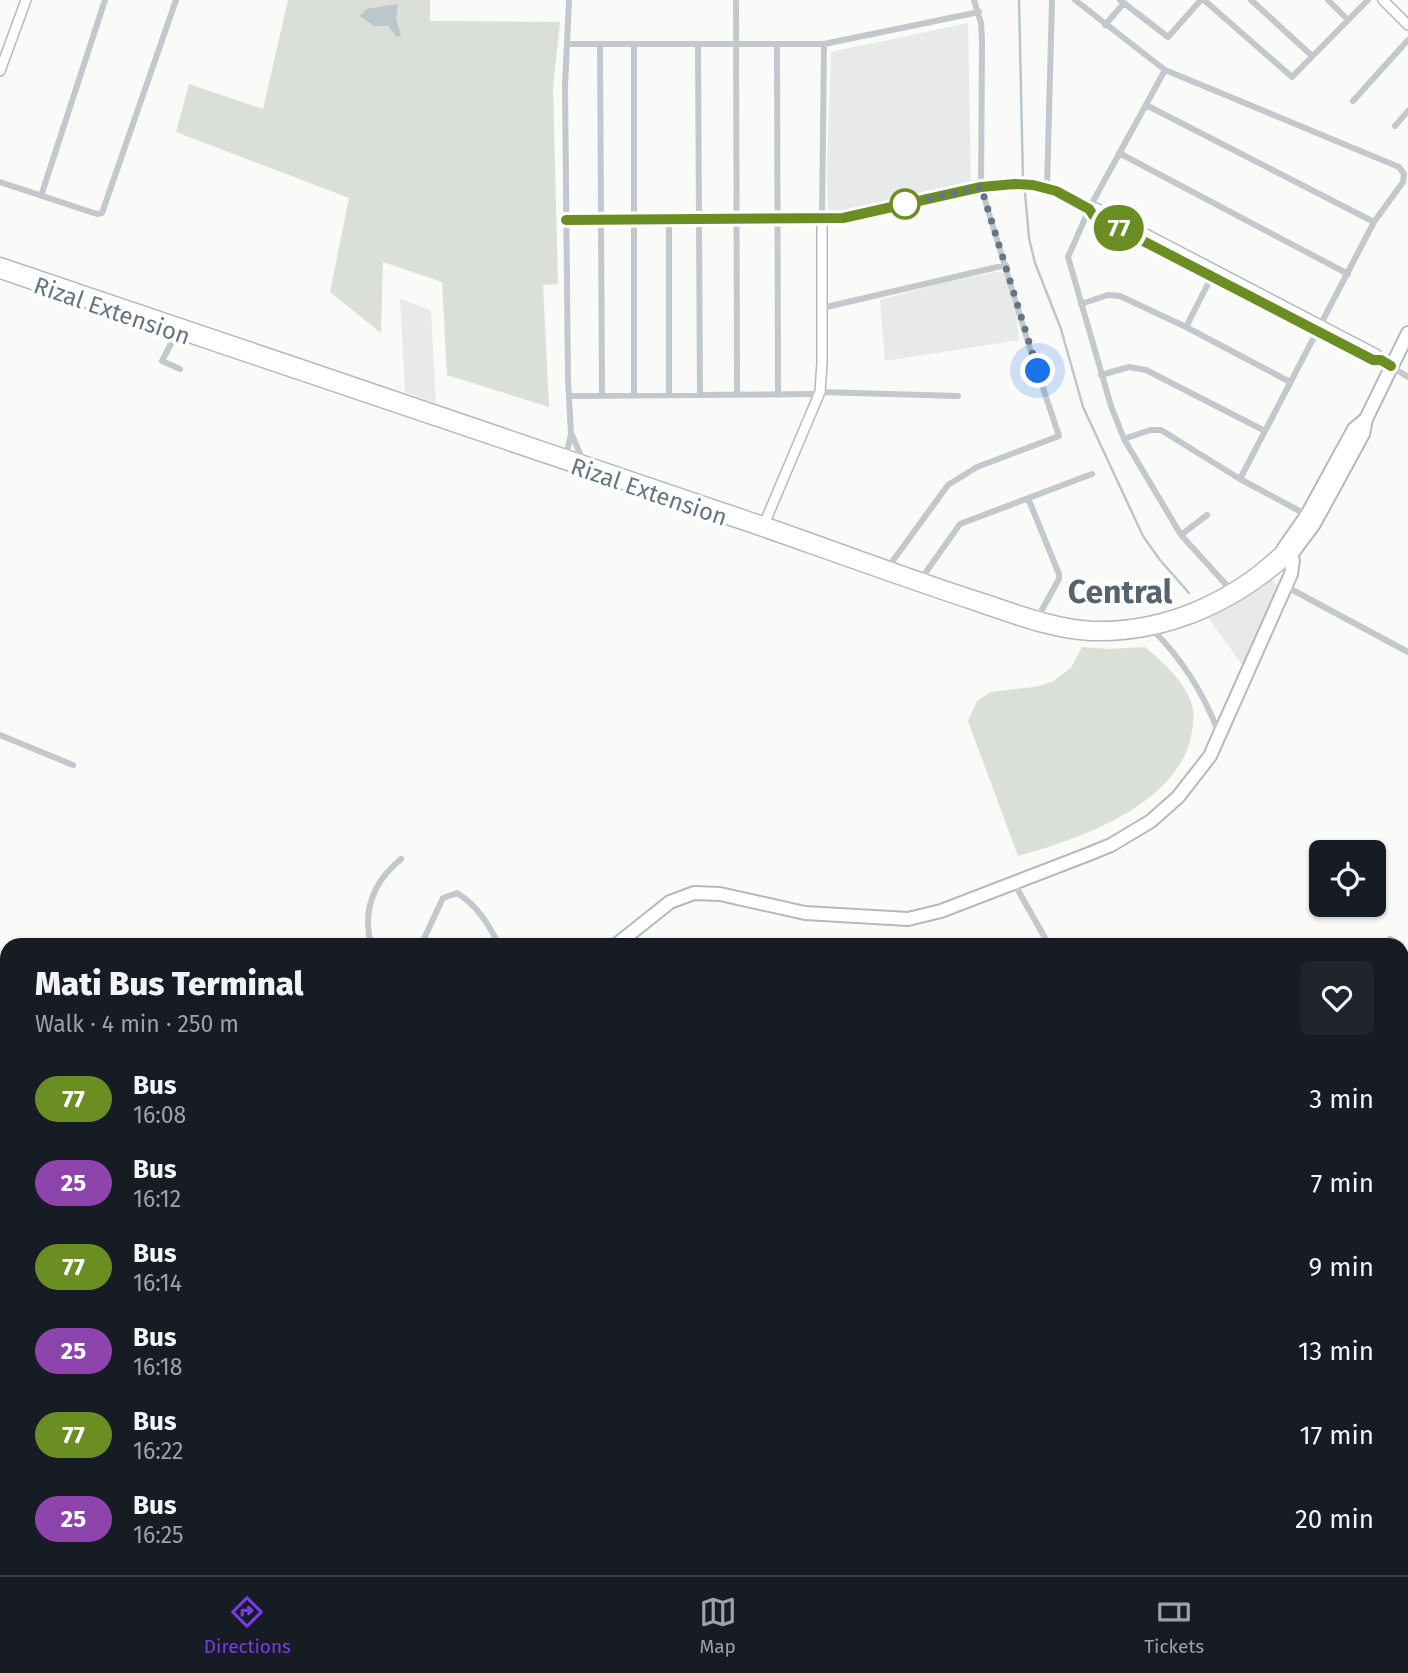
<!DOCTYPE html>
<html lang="en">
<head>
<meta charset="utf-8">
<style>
	:root { --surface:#171b24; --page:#20242c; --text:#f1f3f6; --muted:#9ea1a6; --line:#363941; --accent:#7c3aed }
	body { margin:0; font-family:"Fira Sans",sans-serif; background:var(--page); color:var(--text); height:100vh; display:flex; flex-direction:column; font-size:26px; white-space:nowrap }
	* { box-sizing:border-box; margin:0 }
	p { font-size:23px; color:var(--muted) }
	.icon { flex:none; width:38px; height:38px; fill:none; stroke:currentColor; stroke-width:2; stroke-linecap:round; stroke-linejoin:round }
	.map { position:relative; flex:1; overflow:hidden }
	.drawer { position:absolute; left:0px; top:938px; width:1409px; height:637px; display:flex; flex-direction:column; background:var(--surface); border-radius:21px 21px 0 0; box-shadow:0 2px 5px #0004 }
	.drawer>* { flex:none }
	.badge { padding:0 14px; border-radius:23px; font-size:24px; line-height:46px }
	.controls { position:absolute; left:1309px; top:840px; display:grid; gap:14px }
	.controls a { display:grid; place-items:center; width:77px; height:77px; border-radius:10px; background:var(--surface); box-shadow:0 2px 5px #0004; font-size:35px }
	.you { position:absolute; width:35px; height:35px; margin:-18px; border:5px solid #fff; border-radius:50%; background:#1a73e8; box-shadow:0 0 0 10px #1a73e833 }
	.map>.badge { position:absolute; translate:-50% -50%; box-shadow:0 0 0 4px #fff }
	.round { display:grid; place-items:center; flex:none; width:74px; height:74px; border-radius:10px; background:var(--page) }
	.summary { display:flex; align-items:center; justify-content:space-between; height:119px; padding:0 35px }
	h1 { font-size:33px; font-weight:800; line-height:52px }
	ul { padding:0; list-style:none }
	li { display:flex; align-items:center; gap:21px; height:84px; padding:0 35px }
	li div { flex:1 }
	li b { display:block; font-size:26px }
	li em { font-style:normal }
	li .badge { min-width:77px; font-weight:700; text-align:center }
	.tab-bar { display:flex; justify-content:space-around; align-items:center; height:98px; border-top:2px solid var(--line); background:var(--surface); font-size:19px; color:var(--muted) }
	.tab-bar a { display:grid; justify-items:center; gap:4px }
	.tab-bar .selected { color:var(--accent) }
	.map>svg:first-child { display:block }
	.built { fill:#e8e9e9 }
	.green { fill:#dadfd7 }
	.water { fill:#bbc7cb }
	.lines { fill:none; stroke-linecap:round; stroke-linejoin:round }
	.stream { stroke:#bbc7cb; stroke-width:2.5 }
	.secondary-casing { stroke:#b3babf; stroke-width:12 }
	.primary-casing { stroke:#b5babe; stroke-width:13 }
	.highway-casing { stroke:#b4b9bd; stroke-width:16 }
	.street { stroke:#c3c8cc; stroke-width:6 }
	.secondary { stroke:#fff; stroke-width:9 }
	.primary { stroke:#fff; stroke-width:10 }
	.highway { stroke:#fff; stroke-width:12 }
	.line-casing { stroke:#fff; stroke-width:16 }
	.line { stroke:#6b8e23; stroke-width:10 }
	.walk { stroke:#657683; stroke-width:7; stroke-dasharray:0 12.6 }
	.stop-dot { fill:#fff; stroke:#6b8e23; stroke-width:3.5 }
	.labels { text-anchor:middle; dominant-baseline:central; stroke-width:7; stroke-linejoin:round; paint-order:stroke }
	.street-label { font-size:24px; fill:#657683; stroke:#fff }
	.district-label { font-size:32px; font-weight:bold; fill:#57646e; stroke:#fff }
</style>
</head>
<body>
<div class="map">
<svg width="1408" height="1575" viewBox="0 0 1408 1575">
	<rect width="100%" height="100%" fill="#fafaf8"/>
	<path class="built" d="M 968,23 L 971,184 L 828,215 L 827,168 L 831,52 Z
		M 1006,270 L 1014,296 L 1019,340 L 885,361 L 880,300 L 942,283 Z
		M 400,299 L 431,310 L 436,403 L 405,392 Z
		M 1272,580 L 1278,585 L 1244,667 L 1208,618 Z"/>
	<path class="green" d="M 288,0 L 430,0 L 430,21 L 560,22 L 553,87 L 558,284 L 543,285 L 549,407 L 447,375 L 442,282 L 383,262 L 381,333 L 330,292 L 349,198 L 176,132 L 189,84 L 263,109 Z
		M 1082,647 L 1110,649 L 1145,647 C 1162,662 1185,681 1192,705 C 1194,714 1194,722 1192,731 C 1181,804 1080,839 1018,856 L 968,721 L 977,701 L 991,692 L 1034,687 L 1052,682 L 1071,668 Z
		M 0,1412 L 7,1412 L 7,1568 L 432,1568 L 431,1573 L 428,1575 L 0,1575 Z"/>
	<path class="water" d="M 398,4 L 396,19 L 401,35 L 397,37 L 388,26 L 374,26 L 360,16 L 366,9 Z"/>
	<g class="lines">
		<path class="stream" d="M 1019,0 L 1023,180
			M 1025,193 L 1029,238 L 1035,263 L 1061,329 L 1083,407 L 1143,536 L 1160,560 L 1189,593"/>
		<g class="secondary-casing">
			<path id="secondary" d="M 1383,0 L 1408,25
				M 0,71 L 26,0
				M 1089,209 L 1096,208 L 1376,354 L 1381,361
				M 762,529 L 820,392 L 822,363 L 822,219 C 899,218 999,157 1072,198 C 1080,202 1088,207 1093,214 L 1373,360 L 1381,361 L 1391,366"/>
		</g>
		<g class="primary-casing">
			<path id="primary" d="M 0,263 C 255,350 512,435 766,523 C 838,548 908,575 980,598 C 1017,610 1054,625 1093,627 C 1164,629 1234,598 1284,548
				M 0,273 C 252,359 505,442 757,529 C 828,554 900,580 972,604 C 1011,617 1050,633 1091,635 C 1166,637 1237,606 1291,555"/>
		</g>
		<g class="highway-casing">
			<path id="highway" d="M 1291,555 L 1314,524 L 1363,434 L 1366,419 L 1408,333
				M 616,945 L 670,902 L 694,893 L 720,894 L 805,913 L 908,919 L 941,911 L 1089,854 L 1111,845 L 1151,821 L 1178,797 L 1210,756 L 1291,574 L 1293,560 L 1284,548 L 1307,515 L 1354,429 L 1366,419
				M 0,1199 L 7,1197"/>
		</g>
		<path class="street" d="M 736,0 L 737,395
			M 1075,0 L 1165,70 L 1399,167 L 1404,174 L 1403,182 L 1374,222 L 1240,479
			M 1120,0 L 1168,37 L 1201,0
			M 1204,0 L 1292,77 L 1368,0
			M 1251,0 L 1311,55
			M 1328,0 L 1347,19
			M 1105,25 L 1124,3
			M 567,44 L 824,44 L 979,12
			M 600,44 L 602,395
			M 634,44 L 634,395
			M 698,44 L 700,395
			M 777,44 L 778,395
			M 1165,70 L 1091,205 L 1068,257 L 1111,406 L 1124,439 L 1181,535 L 1231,590
			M 1353,101 L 1408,40
			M 1146,105 L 1374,222
			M 1395,126 L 1408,111
			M 1119,153 L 1348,274
			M 0,182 L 97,214 L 102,213 L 176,0
			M 1047,188 L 1052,0
			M 41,196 L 105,0
			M 669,220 L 669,395
			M 566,221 L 822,219 L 824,44
			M 1081,304 L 1108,295 L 1120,296 L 1186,327 L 1290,382
			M 822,308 L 1006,265
			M 1186,327 L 1214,272
			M 176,334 L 162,361 L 180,369
			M 1392,367 L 1408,377
			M 1101,375 L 1129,367 L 1146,370 L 1265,431
			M 820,392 L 958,396
			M 569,396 L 817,394
			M 572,435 L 583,461
			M 1124,439 L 1150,430 L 1161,430 L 1240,479 L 1307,515
			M 566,456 L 571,434 L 568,380 L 565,86 L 569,0
			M 1028,498 L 1059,574 L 1059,579 L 1038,617
			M 1181,535 L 1207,515
			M 889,566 L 948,485 L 977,467 L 1059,436 L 1031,352 L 981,187 L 982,41 L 981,23 L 974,0
			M 921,579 L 960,524 L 1092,474
			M 1287,587 L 1408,652
			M 1152,629 C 1183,660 1204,693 1219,734
			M 0,735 L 73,765
			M 1014,883 L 1049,945
			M 1390,939 L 1401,945
			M 371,945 C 362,910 373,882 401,859
			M 421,945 L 443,898 L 457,893 C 477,905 489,925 499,945
			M 1402,1025 L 1408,1020
			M 1402,1104 L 1408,1123
			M 1408,1167 L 1403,1179 L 1408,1196
			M 0,1263 L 7,1261
			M 0,1367 L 2,1375
			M 544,1568 L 544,1575
			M 1110,1568 L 1114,1575
			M 915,1575 L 915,1572"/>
		<use href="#secondary" class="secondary"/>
		<use href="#primary" class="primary"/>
		<use href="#highway" class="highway"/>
	</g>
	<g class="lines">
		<g class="line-casing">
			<path id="line" d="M 566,220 L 843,218 L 981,187 L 1014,184 L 1033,185 L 1056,191 L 1089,209 L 1093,215 L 1373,360 L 1381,360 L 1391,366"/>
		</g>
		<use href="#line" class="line"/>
		<path class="walk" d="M 905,204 L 981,187 L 1038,371"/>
	</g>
	<circle class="stop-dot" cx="905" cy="204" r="14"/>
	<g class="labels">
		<g class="street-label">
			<text transform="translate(112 311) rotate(19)">Rizal Extension</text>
			<text transform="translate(649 492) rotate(19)">Rizal Extension</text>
		</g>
		<g class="district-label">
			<text x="1120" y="592">Central</text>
		</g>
	</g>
</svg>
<div class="controls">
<a><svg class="icon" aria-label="locate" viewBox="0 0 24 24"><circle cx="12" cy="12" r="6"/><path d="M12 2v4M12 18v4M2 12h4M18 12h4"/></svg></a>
</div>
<div class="you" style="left:1038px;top:371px"></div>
<b class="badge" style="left:1119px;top:228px;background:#6b8e23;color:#fff">77</b>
<section class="drawer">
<div class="summary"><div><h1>Mati Bus Terminal</h1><p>Walk · 4 min · 250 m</p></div><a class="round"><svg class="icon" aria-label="heart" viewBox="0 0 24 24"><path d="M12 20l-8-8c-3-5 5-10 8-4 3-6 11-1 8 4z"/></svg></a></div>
<ul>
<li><span class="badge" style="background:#6b8e23;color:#fff">77</span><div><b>Bus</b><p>16:08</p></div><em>3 min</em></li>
<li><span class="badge" style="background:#8e44ad;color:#fff">25</span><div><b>Bus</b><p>16:12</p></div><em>7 min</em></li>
<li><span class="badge" style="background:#6b8e23;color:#fff">77</span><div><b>Bus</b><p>16:14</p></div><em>9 min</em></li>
<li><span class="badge" style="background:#8e44ad;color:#fff">25</span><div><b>Bus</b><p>16:18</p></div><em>13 min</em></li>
<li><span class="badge" style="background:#6b8e23;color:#fff">77</span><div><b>Bus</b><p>16:22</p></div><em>17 min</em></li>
<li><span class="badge" style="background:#8e44ad;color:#fff">25</span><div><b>Bus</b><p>16:25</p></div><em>20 min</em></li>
</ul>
</section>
</div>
<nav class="tab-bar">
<a class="selected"><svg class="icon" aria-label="directions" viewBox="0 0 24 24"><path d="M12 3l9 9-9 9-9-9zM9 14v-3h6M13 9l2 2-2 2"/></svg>Directions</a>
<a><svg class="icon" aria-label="map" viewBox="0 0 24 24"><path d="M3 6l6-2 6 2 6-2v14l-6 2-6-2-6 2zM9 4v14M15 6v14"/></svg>Map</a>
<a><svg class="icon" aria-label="tickets" viewBox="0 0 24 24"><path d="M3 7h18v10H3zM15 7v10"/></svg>Tickets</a>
</nav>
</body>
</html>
